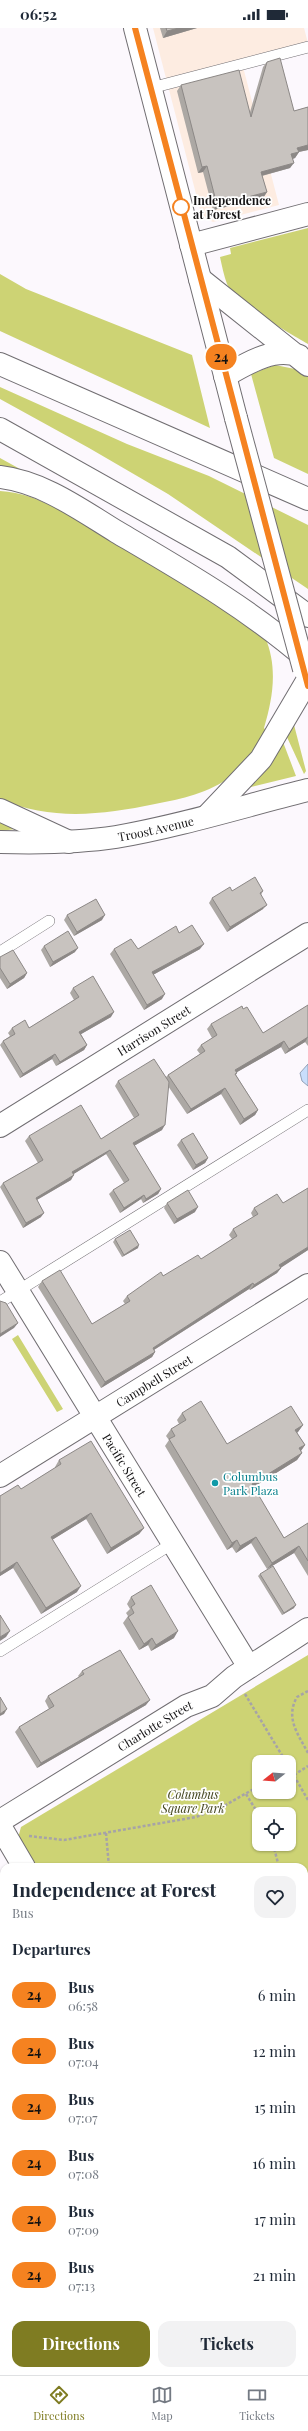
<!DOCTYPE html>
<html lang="en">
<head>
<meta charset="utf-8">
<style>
	:root { --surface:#fff; --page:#f2f2f3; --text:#1f2937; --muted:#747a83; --line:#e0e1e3; --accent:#7f7c22 }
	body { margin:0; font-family:"Playfair Display",serif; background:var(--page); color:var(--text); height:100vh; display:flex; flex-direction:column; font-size:15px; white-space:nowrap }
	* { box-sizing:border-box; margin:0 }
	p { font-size:13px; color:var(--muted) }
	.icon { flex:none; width:22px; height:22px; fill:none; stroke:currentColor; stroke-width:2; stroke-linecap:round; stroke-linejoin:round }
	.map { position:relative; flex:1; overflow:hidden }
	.panel { position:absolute; left:0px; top:1835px; width:308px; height:512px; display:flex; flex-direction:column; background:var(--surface); border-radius:12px 12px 0 0; box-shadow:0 1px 3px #0004 }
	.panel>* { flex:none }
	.badge { padding:0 8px; border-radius:13px; font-size:14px; line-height:26px }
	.needle { width:26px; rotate:253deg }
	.buttons { position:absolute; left:252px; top:1727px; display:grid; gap:8px }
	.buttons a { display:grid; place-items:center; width:44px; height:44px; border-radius:8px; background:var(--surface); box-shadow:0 1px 3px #0004; font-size:20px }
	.map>.badge { position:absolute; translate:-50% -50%; box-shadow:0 0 0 2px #fff }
	h2 { padding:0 12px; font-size:15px; line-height:36px }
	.round { display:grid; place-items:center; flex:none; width:42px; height:42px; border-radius:12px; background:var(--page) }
	.overview { display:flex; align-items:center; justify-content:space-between; height:68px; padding:0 12px }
	h1 { font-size:19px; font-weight:700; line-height:30px }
	.primary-button { display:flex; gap:8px; margin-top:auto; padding:8px 12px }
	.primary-button a { flex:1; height:46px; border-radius:12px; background:var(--accent); color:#fff; font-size:16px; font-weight:700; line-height:46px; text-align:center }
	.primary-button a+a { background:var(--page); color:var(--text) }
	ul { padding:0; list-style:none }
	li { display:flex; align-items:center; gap:12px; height:56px; padding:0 12px }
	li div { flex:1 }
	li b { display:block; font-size:15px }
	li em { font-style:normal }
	li .badge { min-width:44px; font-weight:700; text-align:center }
	.status { display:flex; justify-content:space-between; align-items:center; height:28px; padding:0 20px; background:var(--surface); direction:ltr }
	.status svg { height:11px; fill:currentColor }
	.tab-bar { display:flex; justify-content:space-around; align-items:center; height:56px; border-top:1px solid var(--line); background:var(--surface); font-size:11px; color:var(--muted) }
	.tab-bar a { display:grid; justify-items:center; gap:2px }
	.tab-bar .selected { color:var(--accent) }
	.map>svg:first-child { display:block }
	.commercial { fill:#fdece1 }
	.green { fill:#cdd374; fill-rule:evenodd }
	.water { fill:#c8defc; stroke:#92a1b7 }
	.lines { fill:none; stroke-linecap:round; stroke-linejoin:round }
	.lane-casing { stroke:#716e72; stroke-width:12 }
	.street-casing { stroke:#716e72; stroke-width:24 }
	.secondary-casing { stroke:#716e72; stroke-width:24 }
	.primary-casing { stroke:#716e72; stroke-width:24 }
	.highway-casing { stroke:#716e72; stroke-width:24 }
	.path { stroke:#a6a3a7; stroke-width:2.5; stroke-dasharray:3 2; stroke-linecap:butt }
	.lane { stroke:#fff; stroke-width:11 }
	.street { stroke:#fff; stroke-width:22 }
	.secondary { stroke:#fff; stroke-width:22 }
	.primary { stroke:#fff; stroke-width:22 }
	.highway { stroke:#fff; stroke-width:22 }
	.primary-bridge-casing { stroke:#716e72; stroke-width:24; stroke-linecap:butt }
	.primary-bridge { stroke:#fff; stroke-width:22 }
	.wall { fill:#aca8a4 }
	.shaded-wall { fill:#8c8886 }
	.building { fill:#c8c3bf; stroke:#8c8886 }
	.line-casing { stroke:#fff; stroke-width:9 }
	.line { stroke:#f58220; stroke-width:6 }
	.stop-dot { fill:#fff; stroke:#f58220; stroke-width:2 }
	.culture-dot { fill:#0f9aa8; stroke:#fff; stroke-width:1.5 }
	.labels { text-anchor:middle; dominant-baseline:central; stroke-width:3.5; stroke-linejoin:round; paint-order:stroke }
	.stop-label { font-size:12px; font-weight:bold; fill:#151415; stroke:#fff; text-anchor:start }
	.street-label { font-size:12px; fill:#151415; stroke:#fff }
	.culture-label { font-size:12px; fill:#0d838f; stroke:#fff; text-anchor:start }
	.park-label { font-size:12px; font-style:italic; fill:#43451d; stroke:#fff }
</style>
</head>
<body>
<div class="status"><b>06:52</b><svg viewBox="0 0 49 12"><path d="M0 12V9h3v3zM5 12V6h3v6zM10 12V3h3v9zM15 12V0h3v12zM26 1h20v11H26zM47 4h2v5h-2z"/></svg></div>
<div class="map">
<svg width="308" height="2347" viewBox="0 0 308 2347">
	<rect width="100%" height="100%" fill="#fcf8fd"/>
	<path class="commercial" d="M 153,0 L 304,0 L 308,15 L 241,31 L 279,177 L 213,194 L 202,189 Z"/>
	<path class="green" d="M 308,200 L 308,316 C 290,306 234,273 227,256 C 224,248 222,238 220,229 L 231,226 L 230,220 Z
		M 0,246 L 26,261 L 192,327 L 210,400 L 0,303 Z
		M 275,337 L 300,342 L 308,349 L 308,446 L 274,430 L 251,346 Z
		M 0,359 L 127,416 L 209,448 L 308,497 L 308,561 L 168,466 L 89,420 L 0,371 Z
		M 0,430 L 20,441 L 0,439 Z
		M 0,463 C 40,465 76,492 110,512 C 163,543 214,575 265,609 C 278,639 273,670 264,700 L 267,704 C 258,720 246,737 231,748 C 210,765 181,771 155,776 C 102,787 51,793 0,771 Z
		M 293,693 L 306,743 L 304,746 L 286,707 Z
		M 283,714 L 296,748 L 251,759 L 249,757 L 271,733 Z
		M 0,793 L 16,801 L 0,803 Z
		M 18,1307 L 63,1381 L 57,1384 L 12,1311 Z
		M 308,1627 L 308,1941 L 304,1944 L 304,1839 L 36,1839 L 18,1810 L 21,1799 ZM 259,1734 L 289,1734 L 289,1764 L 259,1764 ZM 259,1786 L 289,1786 L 289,1816 L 259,1816 Z
		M 308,2263 L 308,2287 L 304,2290 L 304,2269 Z
		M 308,2312 L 308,2337 L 304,2338 L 304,2315 Z
		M 205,2343 L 222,2343 L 215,2347 L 199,2347 Z
		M 264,2343 L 291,2343 L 281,2347 L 258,2347 Z"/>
	<path class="water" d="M 308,1036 L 308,1058 L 302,1053 L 300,1045 Z"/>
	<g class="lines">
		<g class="lane-casing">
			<path id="lane" d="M 151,60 L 308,19
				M 0,924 L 49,893
				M 0,1274 L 308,1082
				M 0,1623 L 173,1515
				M 0,1969 L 4,1966
				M 0,2280 L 4,2277"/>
		</g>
		<g class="street-casing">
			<g id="street">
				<path d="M 191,217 L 308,186"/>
				<path id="s1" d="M 0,814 C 39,815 77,815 116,809 C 180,798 244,778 308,762"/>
				<path id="s2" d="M 0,1098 L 308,906"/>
				<path id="s3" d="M 0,1234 L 249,1639"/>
				<path id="s4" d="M 0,1448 L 308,1257"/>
				<path id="s5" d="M 0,1793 L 186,1678 L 212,1668 L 234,1649 L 308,1601"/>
				<path d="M 0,1798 L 24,1839"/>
				<path d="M 304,1956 L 308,1954"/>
				<path d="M 0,2143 L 4,2141"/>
			</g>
		</g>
		<g class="secondary-casing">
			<path id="secondary" d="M 208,787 L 261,731 L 307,653
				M 304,2216 L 308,2210
				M 162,2347 L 169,2343"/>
		</g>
		<g class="primary-casing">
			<path id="primary" d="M 135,0 L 236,390"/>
		</g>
		<g class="highway-casing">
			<path id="highway" d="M 200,251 L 308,337
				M 0,336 L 308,471
				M 225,348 C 246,336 274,318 299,328
				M 0,401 L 228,529 L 308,588
				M 0,449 C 43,454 81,482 117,504 C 185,544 248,580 308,632
				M 0,782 L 69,814
				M 304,2300 L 308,2297
				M 238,2347 L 244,2343"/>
		</g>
		<path class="path" d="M 308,1663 L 297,1669 C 285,1690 298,1706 308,1725
			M 245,1666 L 286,1734
			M 289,1739 L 308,1772
			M 294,1747 L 308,1738
			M 246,1766 L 259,1787
			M 106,1805 L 109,1839
			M 29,1808 L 64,1812 L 196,1789 L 222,1779 L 259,1758
			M 273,1816 L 279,1839
			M 304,1913 L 308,1912
			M 304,2184 L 308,2179
			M 304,2245 L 308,2240
			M 198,2347 L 205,2343"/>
		<use href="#lane" class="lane"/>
		<use href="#street" class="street"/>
		<use href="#secondary" class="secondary"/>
		<use href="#primary" class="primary"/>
		<use href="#highway" class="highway"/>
		<g class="primary-bridge-casing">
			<path id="primary-bridge" d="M 236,390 L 304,641"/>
		</g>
		<use href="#primary-bridge" class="primary-bridge"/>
	</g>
	<path class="wall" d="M 160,0 L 197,0 L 163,10 Z
		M 267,34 L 294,83 L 308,79 L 308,122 L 299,124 L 295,130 L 293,131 L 290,140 L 262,148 L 267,164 L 263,170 L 213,182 L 203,144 L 198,145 L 177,63 L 181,57 L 250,84 L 263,39 Z
		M 232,863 L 263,863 L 261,867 L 263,881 L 227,904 L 209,875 L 212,870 Z
		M 67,887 L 102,892 L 74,908 L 64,892 Z
		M 179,905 L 200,921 L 153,947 L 162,971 L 144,982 L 110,926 L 114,921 L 138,921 Z
		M 44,918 L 75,924 L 50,939 L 41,922 Z
		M 0,929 L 27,945 L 24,950 L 7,961 L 0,950 Z
		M 73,960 L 111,989 L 81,1006 L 87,1017 L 84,1022 L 56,1038 L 52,1031 L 20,1050 L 0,1017 L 3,1013 L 10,1008 L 8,1005 L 12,1000 L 29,1000 L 74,972 L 70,965 Z
		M 308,977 L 308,1018 L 305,1014 L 285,1026 L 281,1019 L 237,1044 L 236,1047 L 258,1082 L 255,1087 L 240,1097 L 221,1066 L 187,1086 L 168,1058 L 162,1102 L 134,1118 L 161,1161 L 158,1166 L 143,1175 L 141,1171 L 120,1185 L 109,1166 L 113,1162 L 124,1155 L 106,1126 L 73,1146 L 71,1152 L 37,1172 L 41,1189 L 23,1200 L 0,1159 L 3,1155 L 38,1135 L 25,1113 L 29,1108 L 101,1111 L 134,1090 L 115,1058 L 118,1053 L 166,1049 L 168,1047 L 200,1026 L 197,1022 L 201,1017 L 212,1010 L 207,1001 L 211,996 L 263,1005 Z
		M 181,1112 L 208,1130 L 205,1135 L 193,1142 L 177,1117 Z
		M 308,1160 L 308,1222 L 281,1239 L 281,1240 L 277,1245 L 250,1262 L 249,1261 L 154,1322 L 155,1324 L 152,1329 L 101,1360 L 38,1259 L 42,1253 L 92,1296 L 125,1276 L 123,1273 L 127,1268 L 163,1248 L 201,1231 L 232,1211 L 229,1207 L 233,1201 L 253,1189 L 251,1185 L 254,1180 L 283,1175 Z
		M 167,1175 L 195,1184 L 174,1196 L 164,1180 Z
		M 115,1211 L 138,1220 L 122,1229 L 113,1214 Z
		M 182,1385 L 227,1416 L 303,1397 L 297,1405 L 305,1417 L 301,1423 L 302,1425 L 297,1432 L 253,1459 L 284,1510 L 308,1495 L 308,1548 L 294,1525 L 267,1541 L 251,1515 L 236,1525 L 232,1519 L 227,1522 L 165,1418 L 169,1412 L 166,1408 L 171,1401 L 179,1396 L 177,1392 Z
		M 59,1432 L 144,1500 L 139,1506 L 107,1526 L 86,1491 L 52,1512 L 77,1564 L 41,1586 L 13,1540 L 0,1548 L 0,1468 L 21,1461 L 55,1440 L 55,1439 Z
		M 260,1546 L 294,1580 L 282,1587 L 258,1548 Z
		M 131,1569 L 174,1610 L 151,1623 L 148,1617 L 139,1622 L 123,1595 L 128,1588 L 126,1585 L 130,1581 L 127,1576 Z
		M 82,1643 L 146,1677 L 37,1740 L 15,1704 L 19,1699 L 49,1681 L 45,1673 L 48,1668 L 79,1649 L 78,1648 Z
		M 0,1860 L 4,1867 L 4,1952 L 0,1946 Z
		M 4,2298 L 4,2334 L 0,2327 L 0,2300 Z
		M 9,2343 L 120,2343 L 114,2347 L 12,2347 Z"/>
	<path class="shaded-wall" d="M 179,0 L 197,0 L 163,10 L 167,3 Z
		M 308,117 L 308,122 L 293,125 L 297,120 Z
		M 299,124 L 295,130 L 288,132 L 291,126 Z
		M 294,135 L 290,140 L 257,149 L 261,144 Z
		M 207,138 L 203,144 L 198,145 L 202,139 Z
		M 267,164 L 263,170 L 213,182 L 217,177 Z
		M 267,877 L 263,881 L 227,904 L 230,899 Z
		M 105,887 L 102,892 L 74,908 L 77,904 Z
		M 204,916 L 200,921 L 149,949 L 152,944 Z
		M 78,920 L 75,924 L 50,939 L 53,934 Z
		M 27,945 L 24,950 L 7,961 L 10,956 Z
		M 165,966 L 162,971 L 144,982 L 147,977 Z
		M 114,984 L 111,989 L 76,1009 L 79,1004 Z
		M 308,1009 L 305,1014 L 285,1026 L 289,1021 Z
		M 284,1013 L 281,1019 L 232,1047 L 235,1042 Z
		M 87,1017 L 84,1022 L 56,1038 L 60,1034 Z
		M 55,1026 L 52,1031 L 20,1050 L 23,1046 Z
		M 225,1060 L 221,1066 L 187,1086 L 191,1081 Z
		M 258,1082 L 255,1087 L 240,1097 L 244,1091 Z
		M 165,1097 L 162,1102 L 130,1120 L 133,1115 Z
		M 110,1122 L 106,1126 L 69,1149 L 72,1144 Z
		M 208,1130 L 205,1135 L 193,1142 L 196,1137 Z
		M 74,1147 L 71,1152 L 33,1174 L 36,1170 Z
		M 161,1161 L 158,1166 L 143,1175 L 146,1171 Z
		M 144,1167 L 141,1171 L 120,1185 L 124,1180 Z
		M 198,1179 L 195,1184 L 174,1196 L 177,1191 Z
		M 44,1185 L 41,1189 L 23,1200 L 26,1195 Z
		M 139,1217 L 138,1220 L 122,1229 L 124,1227 Z
		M 308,1219 L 308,1222 L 276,1243 L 279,1237 Z
		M 281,1240 L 277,1245 L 250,1262 L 254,1257 Z
		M 253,1255 L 249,1261 L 149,1325 L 153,1320 Z
		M 18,1295 L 14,1300 L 0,1309 L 0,1306 Z
		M 155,1324 L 152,1329 L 101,1360 L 105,1354 Z
		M 303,1397 L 298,1404 L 291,1409 L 295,1402 Z
		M 305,1417 L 300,1424 L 299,1420 Z
		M 302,1425 L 297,1432 L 247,1463 L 252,1456 Z
		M 91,1485 L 86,1491 L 47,1515 L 51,1509 Z
		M 144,1500 L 139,1506 L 107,1526 L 111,1520 Z
		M 256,1509 L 251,1515 L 236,1525 L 240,1518 Z
		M 237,1512 L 232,1519 L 227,1522 L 232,1515 Z
		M 299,1518 L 294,1525 L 267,1541 L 272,1535 Z
		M 17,1534 L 13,1540 L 0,1548 L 0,1545 Z
		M 81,1558 L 77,1564 L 41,1586 L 46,1580 Z
		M 296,1577 L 294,1580 L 282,1587 L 284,1585 Z
		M 10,1603 L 6,1609 L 0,1613 L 0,1609 Z
		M 178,1603 L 174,1610 L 151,1623 L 156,1617 Z
		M 152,1610 L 148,1617 L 139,1622 L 144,1616 Z
		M 150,1672 L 146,1677 L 37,1740 L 41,1735 Z
		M 7,1681 L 4,1686 L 0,1688 L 0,1686 Z
		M 308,2042 L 308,2045 L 304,2048 L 304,2045 Z
		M 4,2091 L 4,2094 L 0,2097 L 0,2094 Z
		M 102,2343 L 103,2343 L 100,2347 L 96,2347 Z
		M 114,2343 L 120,2343 L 114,2347 L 108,2347 Z"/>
	<path class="building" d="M 166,0 L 179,0 L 167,3 Z
		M 280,30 L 294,83 L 308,79 L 308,117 L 297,120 L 299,124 L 291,126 L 294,135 L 261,144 L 267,164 L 217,177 L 207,138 L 202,139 L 181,57 L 239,42 L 251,89 L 267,34 Z
		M 255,849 L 263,863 L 260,865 L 267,877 L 230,899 L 212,870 L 230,859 L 232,863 Z
		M 96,871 L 105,887 L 77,904 L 67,887 Z
		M 192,897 L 204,916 L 152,944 L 165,966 L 147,977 L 114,921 L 131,911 L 138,921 L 176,898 L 179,905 Z
		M 68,903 L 78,920 L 53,934 L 44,918 Z
		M 13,922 L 27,945 L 10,956 L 0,940 L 0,929 Z
		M 93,948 L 114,984 L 79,1004 L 87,1017 L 60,1034 L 55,1026 L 23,1046 L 3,1013 L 15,1006 L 12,1000 L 25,992 L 29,1000 L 79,969 L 73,960 Z
		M 308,977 L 308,1009 L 289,1021 L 284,1013 L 235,1042 L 237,1045 L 235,1046 L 258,1082 L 244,1091 L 225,1060 L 191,1081 L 168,1047 L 205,1023 L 201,1017 L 217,1007 L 211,996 L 242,978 L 243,981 L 247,979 L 263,1005 Z
		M 154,1031 L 169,1054 L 165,1097 L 133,1115 L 161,1161 L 146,1171 L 144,1167 L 124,1180 L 113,1162 L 129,1152 L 110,1122 L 72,1144 L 74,1147 L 36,1170 L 44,1185 L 26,1195 L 3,1155 L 43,1132 L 29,1108 L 81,1077 L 101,1111 L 139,1087 L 118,1053 Z
		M 193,1105 L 208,1130 L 196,1137 L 181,1112 Z
		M 308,1160 L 308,1219 L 279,1237 L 281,1240 L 254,1257 L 253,1255 L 153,1320 L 155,1324 L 105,1354 L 42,1253 L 60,1242 L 92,1296 L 130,1273 L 127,1268 L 161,1244 L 163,1248 L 198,1227 L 201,1231 L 237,1208 L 233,1201 L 258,1186 L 254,1180 L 277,1166 L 283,1175 Z
		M 188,1162 L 198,1179 L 177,1191 L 167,1175 Z
		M 130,1202 L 139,1217 L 124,1227 L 115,1211 Z
		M 0,1273 L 6,1275 L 18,1295 L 0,1306 Z
		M 201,1373 L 227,1416 L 291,1378 L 303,1397 L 295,1402 L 305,1417 L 299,1420 L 302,1425 L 252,1456 L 284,1510 L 308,1495 L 308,1533 L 299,1518 L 272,1535 L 256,1509 L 240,1518 L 237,1512 L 232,1515 L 169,1411 L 175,1408 L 171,1401 L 186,1392 L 182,1385 Z
		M 91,1413 L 144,1500 L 111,1520 L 91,1485 L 51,1509 L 81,1558 L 46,1580 L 17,1534 L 0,1545 L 0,1468 L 18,1457 L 21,1461 L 61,1436 L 59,1432 Z
		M 273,1538 L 296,1577 L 284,1585 L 260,1546 Z
		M 151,1557 L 178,1603 L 156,1617 L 152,1610 L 144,1616 L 128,1589 L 134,1585 L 131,1579 L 135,1576 L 131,1569 Z
		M 0,1587 L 10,1603 L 0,1609 Z
		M 120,1622 L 150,1672 L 41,1735 L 19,1699 L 54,1678 L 48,1668 L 84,1646 L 82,1643 Z
		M 0,1669 L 7,1681 L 0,1686 Z
		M 0,1860 L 4,1867 L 4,1942 L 0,1936 Z
		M 304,2006 L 305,2008 L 308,2006 L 308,2042 L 304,2045 Z
		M 4,2039 L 4,2091 L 0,2094 L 0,2042 Z
		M 4,2298 L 4,2319 L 0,2312 L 0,2300 Z
		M 18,2343 L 102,2343 L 96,2347 L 20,2347 Z
		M 104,2343 L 114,2343 L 108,2347 L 106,2347 Z"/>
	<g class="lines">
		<g class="line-casing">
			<path id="line" d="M 135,0 L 308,658"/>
		</g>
		<use href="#line" class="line"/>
	</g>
	<circle class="stop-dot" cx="181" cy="179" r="8"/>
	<circle class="culture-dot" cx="215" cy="1455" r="4"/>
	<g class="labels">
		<g class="stop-label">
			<text x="193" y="172">Independence<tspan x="193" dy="14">at Forest</tspan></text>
		</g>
		<g class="street-label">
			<text stroke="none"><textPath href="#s1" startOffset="157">Troost Avenue</textPath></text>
			<text stroke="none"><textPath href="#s2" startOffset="181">Harrison Street</textPath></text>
			<text stroke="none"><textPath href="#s4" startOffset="181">Campbell Street</textPath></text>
			<text stroke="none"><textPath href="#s3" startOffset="238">Pacific Street</textPath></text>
			<text stroke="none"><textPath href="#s5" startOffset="182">Charlotte Street</textPath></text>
		</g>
		<g class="culture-label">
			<text x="223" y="1448">Columbus<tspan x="223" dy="14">Park Plaza</tspan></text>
		</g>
		<g class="park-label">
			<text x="193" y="1766">Columbus<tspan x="193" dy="14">Square Park</tspan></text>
		</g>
	</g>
</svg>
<div class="buttons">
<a><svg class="needle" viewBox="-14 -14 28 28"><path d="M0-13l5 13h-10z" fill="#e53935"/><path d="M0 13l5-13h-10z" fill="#747a83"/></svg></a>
<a><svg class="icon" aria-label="locate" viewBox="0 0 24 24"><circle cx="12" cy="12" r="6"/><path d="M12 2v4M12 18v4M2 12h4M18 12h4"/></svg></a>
</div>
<b class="badge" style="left:221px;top:329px;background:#f58220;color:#111">24</b>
<section class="panel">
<div class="overview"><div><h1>Independence at Forest</h1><p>Bus</p></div><a class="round"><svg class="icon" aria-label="heart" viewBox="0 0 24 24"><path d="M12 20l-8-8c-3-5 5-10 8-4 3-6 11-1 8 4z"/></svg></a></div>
<h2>Departures</h2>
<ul>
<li><span class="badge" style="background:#f58220;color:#111">24</span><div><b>Bus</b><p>06:58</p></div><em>6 min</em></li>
<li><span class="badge" style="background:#f58220;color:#111">24</span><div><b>Bus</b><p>07:04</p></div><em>12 min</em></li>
<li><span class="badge" style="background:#f58220;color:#111">24</span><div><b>Bus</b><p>07:07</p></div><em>15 min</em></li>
<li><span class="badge" style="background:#f58220;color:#111">24</span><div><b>Bus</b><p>07:08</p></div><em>16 min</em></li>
<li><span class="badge" style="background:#f58220;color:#111">24</span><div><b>Bus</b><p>07:09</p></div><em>17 min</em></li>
<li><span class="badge" style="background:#f58220;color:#111">24</span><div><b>Bus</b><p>07:13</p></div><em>21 min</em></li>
</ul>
<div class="primary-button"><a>Directions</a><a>Tickets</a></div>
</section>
</div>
<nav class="tab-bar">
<a class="selected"><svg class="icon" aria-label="directions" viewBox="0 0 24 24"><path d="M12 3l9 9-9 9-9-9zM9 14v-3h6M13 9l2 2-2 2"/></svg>Directions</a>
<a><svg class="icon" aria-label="map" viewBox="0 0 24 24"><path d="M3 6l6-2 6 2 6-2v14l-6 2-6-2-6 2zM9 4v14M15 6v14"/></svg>Map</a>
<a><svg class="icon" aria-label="tickets" viewBox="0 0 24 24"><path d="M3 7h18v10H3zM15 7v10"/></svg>Tickets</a>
</nav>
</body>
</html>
